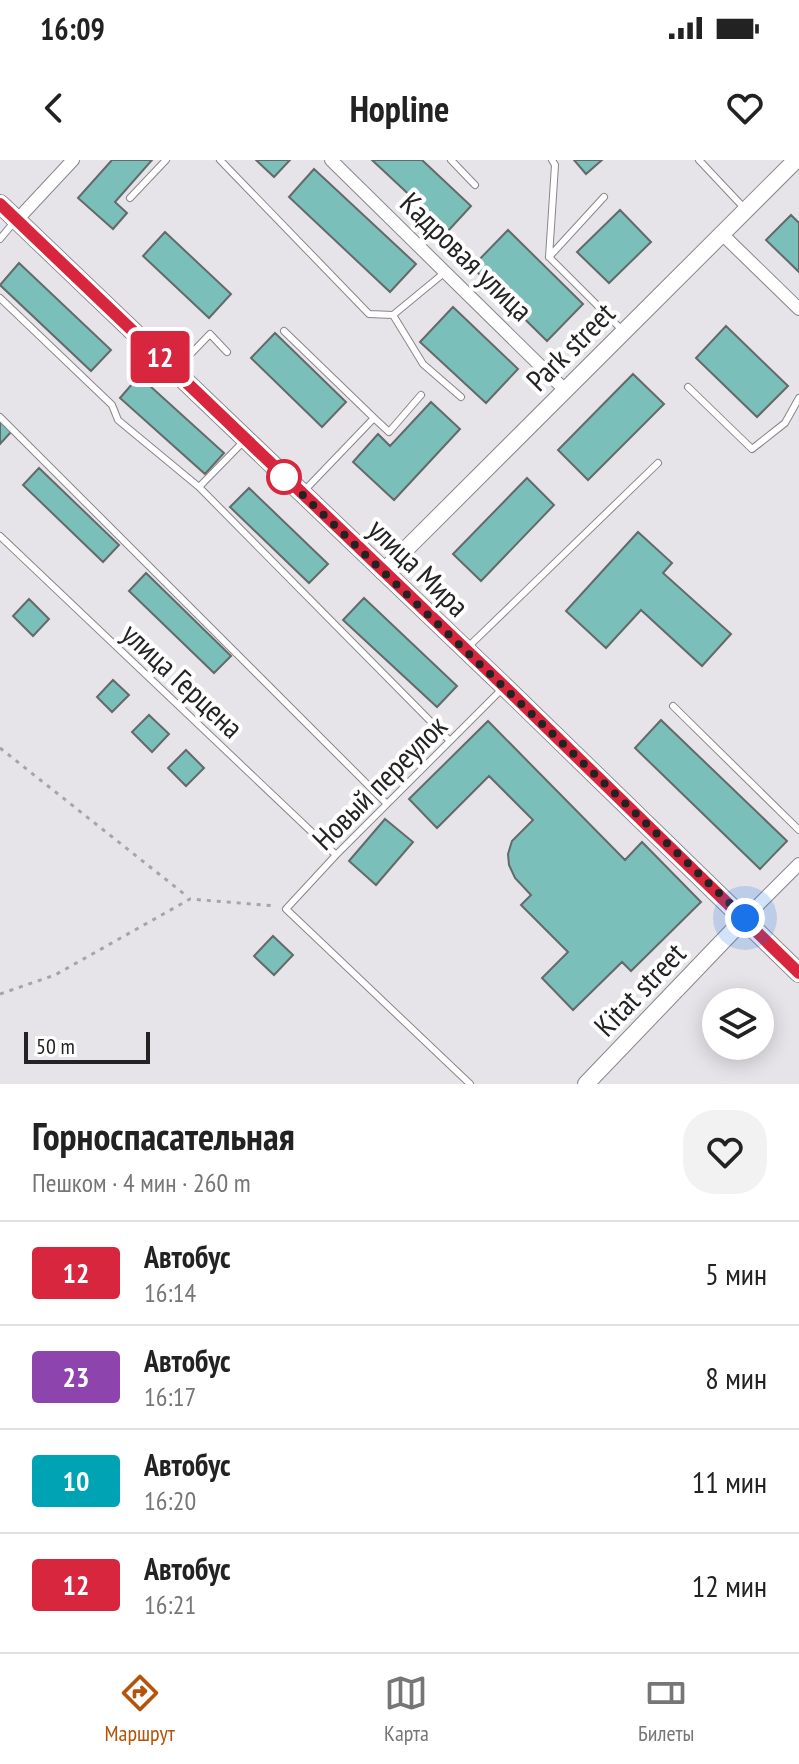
<!DOCTYPE html>
<html lang="ru">
<head>
<meta charset="utf-8">
<style>
	:root { --surface:#fff; --page:#f2f2f2; --text:#222; --muted:#767676; --line:#e0e0e0; --accent:#b45309 }
	body { margin:0; font-family:"PT Sans Narrow",sans-serif; background:var(--page); color:var(--text); height:100vh; display:flex; flex-direction:column; font-size:30px; white-space:nowrap }
	* { box-sizing:border-box; margin:0 }
	p { font-size:26px; color:var(--muted) }
	.icon { flex:none; width:44px; height:44px; fill:none; stroke:currentColor; stroke-width:2; stroke-linecap:round; stroke-linejoin:round }
	.map { position:relative; height:924px; overflow:hidden }
	.side { display:flex; flex-direction:column; background:var(--surface); flex:1 }
	.side>* { flex:none }
	.badge { padding:0 16px; border-radius:6px; font-size:28px; line-height:52px }
	.buttons { position:absolute; left:702px; top:828px; display:grid; gap:16px }
	.buttons a { display:grid; place-items:center; width:72px; height:72px; border-radius:50%; background:var(--surface); box-shadow:0 4px 20px #0003; font-size:40px }
	.scale { position:absolute; left:24px; bottom:20px; width:126px; box-sizing:border-box; padding-left:8px; border:4px solid #232324; border-top:0; font-size:22px; line-height:28px; white-space:nowrap; color:#232324; -webkit-text-stroke:6px #fff; paint-order:stroke }
	.you { position:absolute; width:40px; height:40px; margin:-20px; border:6px solid #fff; border-radius:50%; background:#1a73e8; box-shadow:0 0 0 12px #1a73e833 }
	.map>.badge { position:absolute; translate:-50% -50%; box-shadow:0 0 0 4px #fff }
	.round { display:grid; place-items:center; flex:none; width:84px; height:84px; border-radius:32px; background:var(--page) }
	.headline { display:flex; align-items:center; justify-content:space-between; height:136px; padding:0 32px }
	h1 { font-size:38px; font-weight:700; line-height:60px }
	ul { padding:0; list-style:none }
	li { display:flex; align-items:center; gap:24px; height:104px; padding:0 32px; border-top:2px solid var(--line) }
	li div { flex:1 }
	li b { display:block; font-size:30px }
	li em { font-style:normal }
	li .badge { min-width:88px; font-weight:700; text-align:center }
	.status { display:flex; justify-content:space-between; align-items:center; height:56px; padding:0 40px; background:var(--surface); direction:ltr }
	.status svg { height:22px; fill:currentColor }
	header { display:flex; justify-content:space-between; align-items:center; height:104px; padding:0 32px; background:var(--surface); font-size:36px; font-weight:700 }
	.tabs { display:flex; justify-content:space-around; align-items:center; height:112px; border-top:2px solid var(--line); background:var(--surface); font-size:22px; color:var(--muted) }
	.tabs a { display:grid; justify-items:center; gap:4px }
	.tabs .selected { color:var(--accent) }
	.map>svg:first-child { display:block }
	.building { fill:#7bbfba; stroke:#646969; stroke-width:2 }
	.lines { fill:none; stroke-linecap:round; stroke-linejoin:round }
	.service-casing { stroke:#88868a; stroke-width:8 }
	.minor-casing { stroke:#88868a; stroke-width:14 }
	.tertiary-casing { stroke:#88868a; stroke-width:18 }
	.secondary-casing { stroke:#88868a; stroke-width:20 }
	.path { stroke:#a6a4a7; stroke-width:3; stroke-dasharray:4 6; stroke-linecap:butt }
	.service { stroke:#fff; stroke-width:6 }
	.minor { stroke:#fff; stroke-width:12 }
	.tertiary { stroke:#fff; stroke-width:16 }
	.secondary { stroke:#fff; stroke-width:18 }
	.line-casing { stroke:#fff; stroke-width:18 }
	.line { stroke:#d7263d; stroke-width:12 }
	.walk { stroke:#232324; stroke-width:8; stroke-dasharray:0 14.4 }
	.stop-dot { fill:#fff; stroke:#d7263d; stroke-width:4 }
	.labels { text-anchor:middle; dominant-baseline:central; stroke-width:8; stroke-linejoin:round; paint-order:stroke }
	.street-label { font-size:30px; fill:#232324; stroke:#fff }
</style>
</head>
<body>
<div class="status"><b>16:09</b><svg viewBox="0 0 49 12"><path d="M0 12V9h3v3zM5 12V6h3v6zM10 12V3h3v9zM15 12V0h3v12zM26 1h20v11H26zM47 4h2v5h-2z"/></svg></div>
<header><svg class="icon" aria-label="back" viewBox="0 0 24 24"><path d="M15 5l-7 7 7 7"/></svg>Hopline<svg class="icon" aria-label="heart" viewBox="0 0 24 24"><path d="M12 20l-8-8c-3-5 5-10 8-4 3-6 11-1 8 4z"/></svg></header>
<div class="map">
<svg width="799" height="924" viewBox="0 0 799 924">
	<rect width="100%" height="100%" fill="#e6e4e8"/>
	<path class="building" d="M 112,0 L 152,0 L 115,42 L 127,53 L 113,69 L 78,38 Z
		M 256,0 L 290,0 L 274,17 Z
		M 372,0 L 422,0 L 471,46 L 448,71 Z
		M 574,0 L 602,0 L 586,14 Z
		M 314,9 L 416,104 L 390,132 L 289,37 Z
		M 620,50 L 651,82 L 609,123 L 577,92 Z
		M 791,55 L 799,63 L 799,112 L 766,80 Z
		M 508,70 L 583,144 L 547,181 L 472,107 Z
		M 165,72 L 231,134 L 209,158 L 143,96 Z
		M 19,103 L 111,190 L 91,211 L 0,125 Z
		M 453,147 L 518,209 L 486,243 L 420,182 Z
		M 726,166 L 788,226 L 757,257 L 696,198 Z
		M 275,173 L 346,242 L 322,267 L 251,198 Z
		M 633,214 L 664,244 L 588,320 L 558,290 Z
		M 139,216 L 224,293 L 205,314 L 120,238 Z
		M 431,242 L 460,269 L 394,340 L 353,302 L 378,274 L 390,286 Z
		M 0,261 L 11,272 L 0,284 Z
		M 39,308 L 119,385 L 103,402 L 23,325 Z
		M 527,318 L 554,345 L 481,421 L 453,394 Z
		M 249,328 L 328,404 L 309,423 L 230,347 Z
		M 638,372 L 672,403 L 663,413 L 731,474 L 702,506 L 641,450 L 606,488 L 566,451 Z
		M 146,413 L 231,496 L 214,513 L 129,431 Z
		M 364,438 L 457,526 L 437,547 L 343,460 Z
		M 29,439 L 49,459 L 33,476 L 13,456 Z
		M 113,520 L 129,535 L 112,552 L 97,537 Z
		M 149,555 L 169,574 L 152,592 L 132,572 Z
		M 661,560 L 787,681 L 760,709 L 635,588 Z
		M 488,561 L 625,700 L 642,682 L 701,742 L 631,811 L 622,802 L 573,850 L 542,818 L 568,792 L 521,745 L 531,735 L 515,718 L 509,705 L 508,694 L 512,681 L 533,660 L 489,616 L 437,668 L 409,639 Z
		M 186,590 L 204,608 L 186,626 L 168,608 Z
		M 385,659 L 413,682 L 376,725 L 349,701 Z
		M 273,776 L 293,795 L 274,815 L 254,796 Z"/>
	<g class="lines">
		<g class="service-casing">
			<path id="service" d="M 220,0 L 369,154 L 393,155 L 444,113
				M 451,0 L 475,25
				M 699,0 L 746,50
				M 604,37 L 549,97 L 624,172
				M 130,38 L 166,0
				M 0,79 L 14,62
				M 549,97 L 555,5 L 552,0
				M 0,138 L 112,245 L 118,260 L 199,327 L 244,281
				M 393,155 L 423,204 L 461,237
				M 284,171 L 374,258
				M 177,208 L 210,174 L 227,192
				M 688,227 L 752,289 L 785,263 L 799,238
				M 0,257 L 387,644
				M 199,327 L 450,581
				M 304,331 L 374,258 L 389,272 L 421,235
				M 0,376 L 336,695
				M 468,487 L 658,303
				M 673,546 L 799,670
				M 470,924 L 286,749 L 336,695 L 502,529"/>
		</g>
		<g class="minor-casing">
			<path id="minor" d="M 331,0 L 565,230
				M 17,60 L 73,0
				M 722,74 L 799,149
				M 745,758 L 799,704"/>
		</g>
		<g class="tertiary-casing">
			<path id="tertiary" d="M 383,412 L 796,0
				M 586,924 L 745,758"/>
		</g>
		<g class="secondary-casing">
			<path id="secondary" d="M 0,44 L 505,527 L 799,813"/>
		</g>
		<path class="path" d="M 0,588 L 188,737
			M 0,834 L 55,815 L 190,739 L 276,746"/>
		<use href="#service" class="service"/>
		<use href="#minor" class="minor"/>
		<use href="#tertiary" class="tertiary"/>
		<use href="#secondary" class="secondary"/>
	</g>
	<g class="lines">
		<g class="line-casing">
			<path id="line" d="M 0,44 L 505,527 L 799,813"/>
		</g>
		<use href="#line" class="line"/>
		<path class="walk" d="M 284,317 L 283,316 L 745,758"/>
	</g>
	<circle class="stop-dot" cx="284" cy="317" r="16"/>
	<g class="labels">
		<g class="street-label">
			<text transform="translate(467 96) rotate(44)">Кадровая улица</text>
			<text transform="translate(570 186) rotate(-45)">Park street</text>
			<text transform="translate(419 407) rotate(44)">улица Мира</text>
			<text transform="translate(183 520) rotate(43)">улица Герцена</text>
			<text transform="translate(379 622) rotate(-45)">Новый переулок</text>
			<text transform="translate(639 829) rotate(-46)">Kitat street</text>
		</g>
	</g>
</svg>
<div class="buttons">
<a><svg class="icon" aria-label="layers" viewBox="0 0 24 24"><path d="M12 4l9 5-9 5-9-5zM3 14l9 5 9-5"/></svg></a>
</div>
<div class="scale">50 m</div>
<div class="you" style="left:745px;top:758px"></div>
<b class="badge" style="left:160px;top:197px;background:#d7263d;color:#fff">12</b>
</div>
<section class="side">
<div class="headline"><div><h1>Горноспасательная</h1><p>Пешком · 4 мин · 260 m</p></div><a class="round"><svg class="icon" aria-label="heart" viewBox="0 0 24 24"><path d="M12 20l-8-8c-3-5 5-10 8-4 3-6 11-1 8 4z"/></svg></a></div>
<ul>
<li><span class="badge" style="background:#d7263d;color:#fff">12</span><div><b>Автобус</b><p>16:14</p></div><em>5 мин</em></li>
<li><span class="badge" style="background:#8e44ad;color:#fff">23</span><div><b>Автобус</b><p>16:17</p></div><em>8 мин</em></li>
<li><span class="badge" style="background:#00a3b4;color:#fff">10</span><div><b>Автобус</b><p>16:20</p></div><em>11 мин</em></li>
<li><span class="badge" style="background:#d7263d;color:#fff">12</span><div><b>Автобус</b><p>16:21</p></div><em>12 мин</em></li>
</ul>
</section>
<nav class="tabs">
<a class="selected"><svg class="icon" aria-label="directions" viewBox="0 0 24 24"><path d="M12 3l9 9-9 9-9-9zM9 14v-3h6M13 9l2 2-2 2"/></svg>Маршрут</a>
<a><svg class="icon" aria-label="map" viewBox="0 0 24 24"><path d="M3 6l6-2 6 2 6-2v14l-6 2-6-2-6 2zM9 4v14M15 6v14"/></svg>Карта</a>
<a><svg class="icon" aria-label="tickets" viewBox="0 0 24 24"><path d="M3 7h18v10H3zM15 7v10"/></svg>Билеты</a>
</nav>
</body>
</html>
